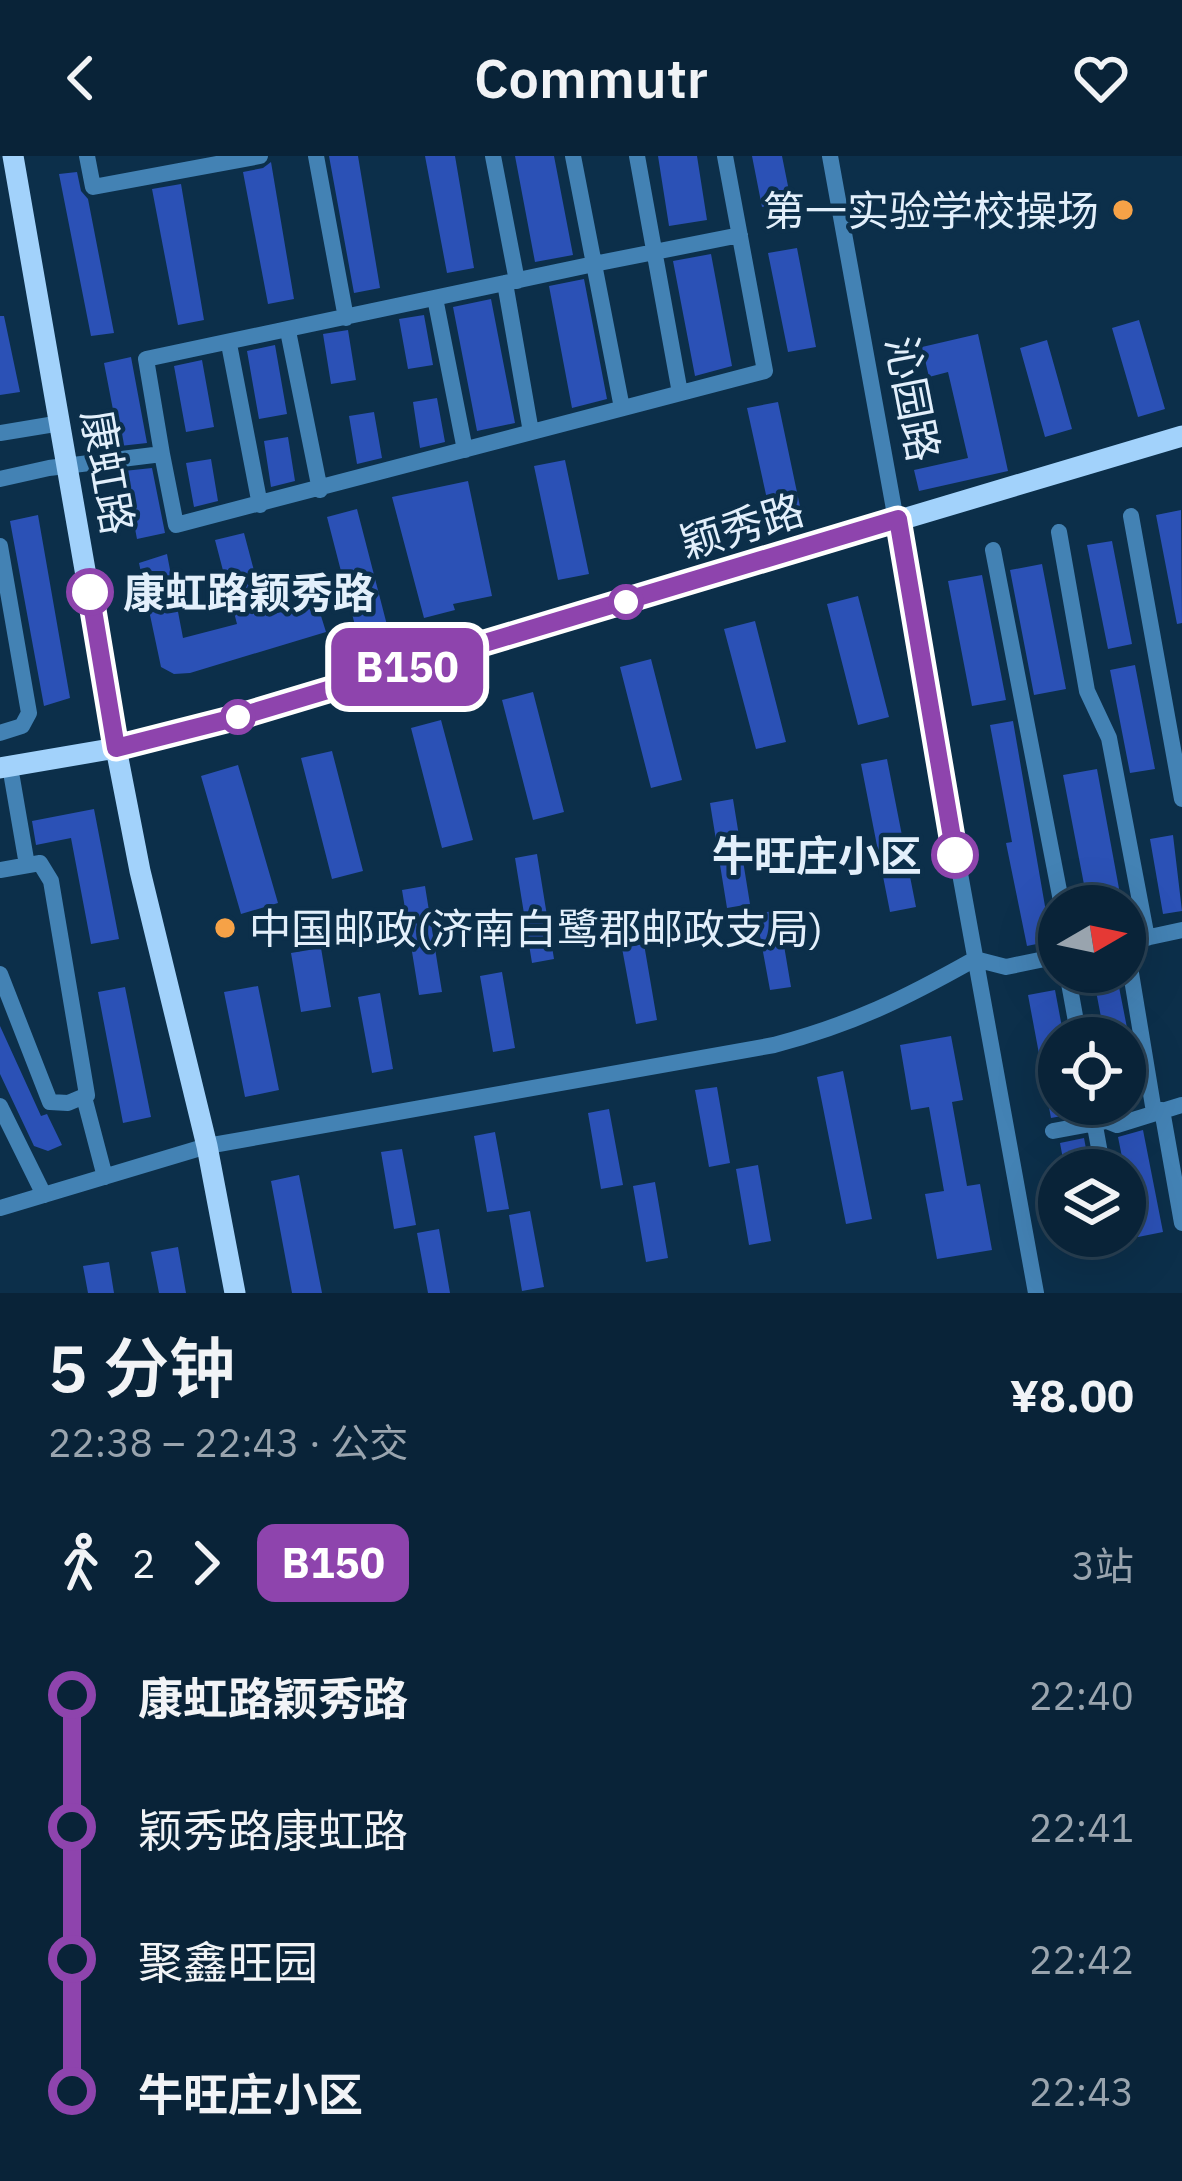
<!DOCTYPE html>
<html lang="zh">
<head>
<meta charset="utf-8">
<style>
	:root { --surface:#092338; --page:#122b40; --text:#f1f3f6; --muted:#99a4ae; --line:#294053 }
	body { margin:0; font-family:"IBM Plex Sans","Noto Sans SC",sans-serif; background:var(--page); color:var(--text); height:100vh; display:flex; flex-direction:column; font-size:45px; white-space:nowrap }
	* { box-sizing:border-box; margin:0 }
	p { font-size:39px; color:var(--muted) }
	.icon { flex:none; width:66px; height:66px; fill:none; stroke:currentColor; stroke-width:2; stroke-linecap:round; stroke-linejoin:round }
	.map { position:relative; height:1137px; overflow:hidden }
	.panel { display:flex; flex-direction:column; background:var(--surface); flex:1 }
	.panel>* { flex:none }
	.badge { padding:0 24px; border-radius:18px; font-size:42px; line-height:78px }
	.needle { width:78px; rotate:81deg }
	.fabs { position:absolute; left:1038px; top:729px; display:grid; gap:24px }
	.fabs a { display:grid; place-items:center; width:108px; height:108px; border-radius:50%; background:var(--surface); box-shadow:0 12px 48px #0002,0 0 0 3px var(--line); font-size:60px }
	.map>.badge { position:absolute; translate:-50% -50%; box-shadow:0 0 0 6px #fff }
	.legs { display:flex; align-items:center; gap:18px; height:132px; padding:0 48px; font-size:39px }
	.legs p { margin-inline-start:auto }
	.overview { display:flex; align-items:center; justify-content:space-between; height:204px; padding:0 48px }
	h1 { font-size:66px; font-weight:600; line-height:90px }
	ul { padding:0 48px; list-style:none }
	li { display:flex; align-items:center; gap:42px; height:132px; font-size:45px }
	li i { display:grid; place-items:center; width:18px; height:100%; margin:0 15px; background:currentColor }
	li i::after { content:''; width:30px; height:30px; margin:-15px; border:9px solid; border-radius:50%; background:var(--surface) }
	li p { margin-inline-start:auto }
	li:first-child i { background:linear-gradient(#0000 50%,currentColor 0) }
	li:last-child i { background:linear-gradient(currentColor 50%,#0000 0) }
	header { display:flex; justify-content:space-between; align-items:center; height:156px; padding:0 48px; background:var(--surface); font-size:54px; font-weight:600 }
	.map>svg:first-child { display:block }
	.building { fill:#2b51b6 }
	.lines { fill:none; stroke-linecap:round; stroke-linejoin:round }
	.minor { stroke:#4382b4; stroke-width:16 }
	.major { stroke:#a2d2fb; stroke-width:21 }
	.line-1-casing { stroke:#fff; stroke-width:27 }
	.line-1 { stroke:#8e44ad; stroke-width:18 }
	.poi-dot { fill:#f6a247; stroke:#0c2f4a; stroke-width:4.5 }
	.stop-1-dot { fill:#fff; stroke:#8e44ad; stroke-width:6 }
	.labels { text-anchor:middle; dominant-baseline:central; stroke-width:9; stroke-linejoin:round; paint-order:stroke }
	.poi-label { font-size:42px; fill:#e2effb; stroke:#0c2f4a; text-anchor:end }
	.street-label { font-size:42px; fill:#e2effb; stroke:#0c2f4a }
	.stop-label { font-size:42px; font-weight:bold; fill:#e2effb; stroke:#0c2f4a; text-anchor:start }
</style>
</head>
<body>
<header><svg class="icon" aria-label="back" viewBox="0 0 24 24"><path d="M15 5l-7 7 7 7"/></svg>Commutr<svg class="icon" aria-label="heart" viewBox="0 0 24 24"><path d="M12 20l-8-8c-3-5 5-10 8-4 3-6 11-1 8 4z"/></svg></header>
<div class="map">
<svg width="1182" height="1137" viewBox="0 0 1182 1137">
	<rect width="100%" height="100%" fill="#0c2f4a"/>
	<path class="building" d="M 329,0 L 358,0 L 380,132 L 354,137 Z
		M 425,0 L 455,0 L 474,112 L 447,117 Z
		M 515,0 L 554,0 L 573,99 L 535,106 Z
		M 658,0 L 697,0 L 707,64 L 669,70 Z
		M 752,0 L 782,0 L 791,45 L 762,51 Z
		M 271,6 L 294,143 L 268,148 L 243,16 L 263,12 Z
		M 77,16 L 81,35 L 88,43 L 114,177 L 91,180 L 59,18 Z
		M 181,28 L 204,164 L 178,169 L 152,33 Z
		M 797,92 L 816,191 L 788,196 L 768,97 Z
		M 711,98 L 732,210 L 695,220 L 673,105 Z
		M 584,123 L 607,243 L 572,252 L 549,130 Z
		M 491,143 L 515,267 L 477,275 L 453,151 Z
		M 424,159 L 433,209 L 408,213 L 399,163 Z
		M 0,160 L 4,160 L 20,236 L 0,239 Z
		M 1139,164 L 1165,253 L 1138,261 L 1112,172 Z
		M 348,174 L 356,224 L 331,228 L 323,178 Z
		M 978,178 L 1008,315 L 919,335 L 914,314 L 968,302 L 948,216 L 929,221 L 922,191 Z
		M 1047,184 L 1072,273 L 1045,281 L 1020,192 Z
		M 275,189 L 287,258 L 259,263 L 247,195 Z
		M 131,201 L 147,287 L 120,290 L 104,207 Z
		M 202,204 L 214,271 L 186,276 L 174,210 Z
		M 437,242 L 445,286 L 420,292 L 413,246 Z
		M 778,246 L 802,360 L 772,366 L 747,252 Z
		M 374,256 L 382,302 L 357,308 L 349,260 Z
		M 288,281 L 295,325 L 271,331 L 264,285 Z
		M 211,303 L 218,345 L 194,351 L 186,307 Z
		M 565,304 L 589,418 L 558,424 L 534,310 Z
		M 152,312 L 165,377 L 137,383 L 124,315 Z
		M 468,325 L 492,440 L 453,448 L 455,454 L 424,462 L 392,341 Z
		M 357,353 L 388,473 L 358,481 L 327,361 Z
		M 1181,354 L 1182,467 L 1177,468 L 1156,359 Z
		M 38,359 L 70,542 L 44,550 L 10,365 Z
		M 244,377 L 266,460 L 317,447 L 326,476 L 190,517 L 174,518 L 161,511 L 139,407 L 167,398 L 183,482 L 237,468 L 215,384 Z
		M 1112,385 L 1132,488 L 1108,493 L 1087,389 Z
		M 1042,408 L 1066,533 L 1034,539 L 1010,414 Z
		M 982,419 L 1006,544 L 972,550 L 948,425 Z
		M 858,440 L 889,561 L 858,569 L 827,448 Z
		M 755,465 L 786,586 L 756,593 L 724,473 Z
		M 651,503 L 682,624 L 651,632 L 620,511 Z
		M 1135,509 L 1155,613 L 1130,617 L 1110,514 Z
		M 533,536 L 564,656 L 533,664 L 502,544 Z
		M 441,564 L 473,684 L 442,692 L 411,572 Z
		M 1013,565 L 1051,785 L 1027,790 L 1006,687 L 1012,686 L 990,569 Z
		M 332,595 L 363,715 L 332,723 L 301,602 Z
		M 887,603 L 916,751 L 890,756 L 861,608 Z
		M 238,609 L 278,747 L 241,758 L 201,620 Z
		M 1097,613 L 1120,738 L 1087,744 L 1063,619 Z
		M 733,643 L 750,748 L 727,752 L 710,647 Z
		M 94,653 L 119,783 L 91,788 L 71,682 L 36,689 L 32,665 Z
		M 1173,679 L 1182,755 L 1163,758 L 1150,683 Z
		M 537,698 L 554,803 L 532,807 L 515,702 Z
		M 425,730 L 442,836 L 419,839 L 402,734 Z
		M 778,754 L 791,831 L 770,834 L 756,758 Z
		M 644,788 L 657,864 L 636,868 L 622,792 Z
		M 321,792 L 331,851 L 301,856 L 291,797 Z
		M 502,816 L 515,892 L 493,896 L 480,820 Z
		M 258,830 L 279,934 L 245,941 L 224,836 Z
		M 125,831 L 151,961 L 123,967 L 98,836 Z
		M 1119,831 L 1129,882 L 1105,882 L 1096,835 Z
		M 1055,834 L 1064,882 L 1059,882 L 1059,948 L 1076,948 L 1078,957 L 1051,962 L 1028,839 Z
		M 380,837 L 393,913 L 372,917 L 358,841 Z
		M 0,870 L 41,960 L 47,958 L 62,989 L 48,995 L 34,990 L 0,918 Z
		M 951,880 L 963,944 L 952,946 L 967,1030 L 980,1028 L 992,1094 L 937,1103 L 925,1038 L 944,1035 L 929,951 L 911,954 L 900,889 Z
		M 843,915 L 872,1063 L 846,1068 L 817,921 Z
		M 717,931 L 730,1007 L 709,1011 L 695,934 Z
		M 609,953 L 623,1029 L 601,1033 L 588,957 Z
		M 1143,974 L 1163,1076 L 1138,1081 L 1118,981 Z
		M 495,976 L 509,1053 L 487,1056 L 474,980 Z
		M 1084,982 L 1090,1014 L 1065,1014 L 1060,987 Z
		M 402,993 L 416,1069 L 394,1073 L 381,996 Z
		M 758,1009 L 771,1085 L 749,1089 L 736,1013 Z
		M 299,1019 L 322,1137 L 292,1137 L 271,1025 Z
		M 655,1026 L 668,1102 L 646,1106 L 633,1030 Z
		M 530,1055 L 544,1131 L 522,1135 L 509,1059 Z
		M 439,1073 L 450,1137 L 428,1137 L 417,1077 Z
		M 178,1091 L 186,1137 L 159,1137 L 151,1096 Z
		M 109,1106 L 114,1137 L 88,1137 L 83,1110 Z"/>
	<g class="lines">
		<path class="minor" d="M 87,0 L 93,31 L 260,0
			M 316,0 L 346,162
			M 493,0 L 517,125
			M 637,0 L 680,237
			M 830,0 L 1036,1137
			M 505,127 L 531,276
			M 435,142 L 465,294
			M 288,175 L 320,334
			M 229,188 L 260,349
			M 622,252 L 594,108 L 740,79
			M 0,277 L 61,267
			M 162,298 L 176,369 L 765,215 L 725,0
			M 0,323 L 49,312 L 162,298 L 146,203 L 594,108 L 573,0
			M 1131,360 L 1182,643
			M 1059,376 L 1087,535 L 1109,582 L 1147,782
			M 0,390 L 29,557 L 22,570 L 0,577
			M 993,394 L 1062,750
			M 12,622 L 27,709
			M 0,714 L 40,707 L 51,725 L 87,939 L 68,947 L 50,946 L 0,818
			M 1136,784 L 1182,774
			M 1126,787 L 1154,956
			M 975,803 L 1006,811 L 1059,800
			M 1067,816 L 1079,882
			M 84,941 L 105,1021
			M 1091,948 L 1103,1014
			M 0,950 L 44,1039
			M 1162,954 L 1182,1067
			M 1053,975 L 1107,965 L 1117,969 L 1182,949
			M 0,1052 L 207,990 L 774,889 C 853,868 904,843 975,803"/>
		<path class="major" d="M 13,0 L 116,592 L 140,715 L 207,990 L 235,1137
			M 0,612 L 116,592 L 238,561 L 1182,280"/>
	</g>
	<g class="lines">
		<g class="line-1-casing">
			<path id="line-1" d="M 90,436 L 116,592 L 238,561 L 898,363 L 955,699"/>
		</g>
		<use href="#line-1" class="line-1"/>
	</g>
	<g class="poi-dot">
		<circle cx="1123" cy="54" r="12"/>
		<circle cx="225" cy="772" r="12"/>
	</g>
	<g class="stop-1-dot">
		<circle cx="90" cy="436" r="21"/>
		<circle cx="626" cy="446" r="15"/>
		<circle cx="238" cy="561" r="15"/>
		<circle cx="955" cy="699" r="21"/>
	</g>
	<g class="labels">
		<g class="poi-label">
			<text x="1099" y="54">第一实验学校操场</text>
			<text x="249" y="772" text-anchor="start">中国邮政(济南白鹭郡邮政支局)</text>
		</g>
		<g class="street-label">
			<text transform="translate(913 243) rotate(79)">沁园路</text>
			<text transform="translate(108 316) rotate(80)">康虹路</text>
			<text transform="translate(742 370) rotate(-17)">颖秀路</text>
		</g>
		<g class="stop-label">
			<text x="123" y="436">康虹路颖秀路</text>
			<text x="922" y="699" text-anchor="end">牛旺庄小区</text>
		</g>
	</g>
</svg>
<div class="fabs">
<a><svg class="needle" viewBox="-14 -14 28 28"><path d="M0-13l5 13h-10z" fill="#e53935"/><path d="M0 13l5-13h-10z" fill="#99a4ae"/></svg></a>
<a><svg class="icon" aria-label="locate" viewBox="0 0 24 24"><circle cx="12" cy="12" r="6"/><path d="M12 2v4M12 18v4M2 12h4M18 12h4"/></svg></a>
<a><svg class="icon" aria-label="layers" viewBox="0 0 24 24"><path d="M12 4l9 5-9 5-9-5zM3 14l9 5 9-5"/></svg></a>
</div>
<b class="badge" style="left:407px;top:511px;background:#8e44ad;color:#fff">B150</b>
</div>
<section class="panel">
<div class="overview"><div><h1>5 分钟</h1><p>22:38 – 22:43 · 公交</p></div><b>¥8.00</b></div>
<div class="legs"><svg class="icon" aria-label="walk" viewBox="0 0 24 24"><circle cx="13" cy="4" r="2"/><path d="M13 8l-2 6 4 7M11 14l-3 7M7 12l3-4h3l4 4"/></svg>2<svg class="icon" aria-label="forward" viewBox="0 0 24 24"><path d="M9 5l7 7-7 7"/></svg><b class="badge" style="background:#8e44ad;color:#fff">B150</b><p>3站</p></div>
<ul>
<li><i style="color:#8e44ad"></i><b>康虹路颖秀路</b><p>22:40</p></li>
<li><i style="color:#8e44ad"></i><span>颖秀路康虹路</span><p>22:41</p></li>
<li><i style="color:#8e44ad"></i><span>聚鑫旺园</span><p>22:42</p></li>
<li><i style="color:#8e44ad"></i><b>牛旺庄小区</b><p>22:43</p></li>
</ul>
</section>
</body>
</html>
